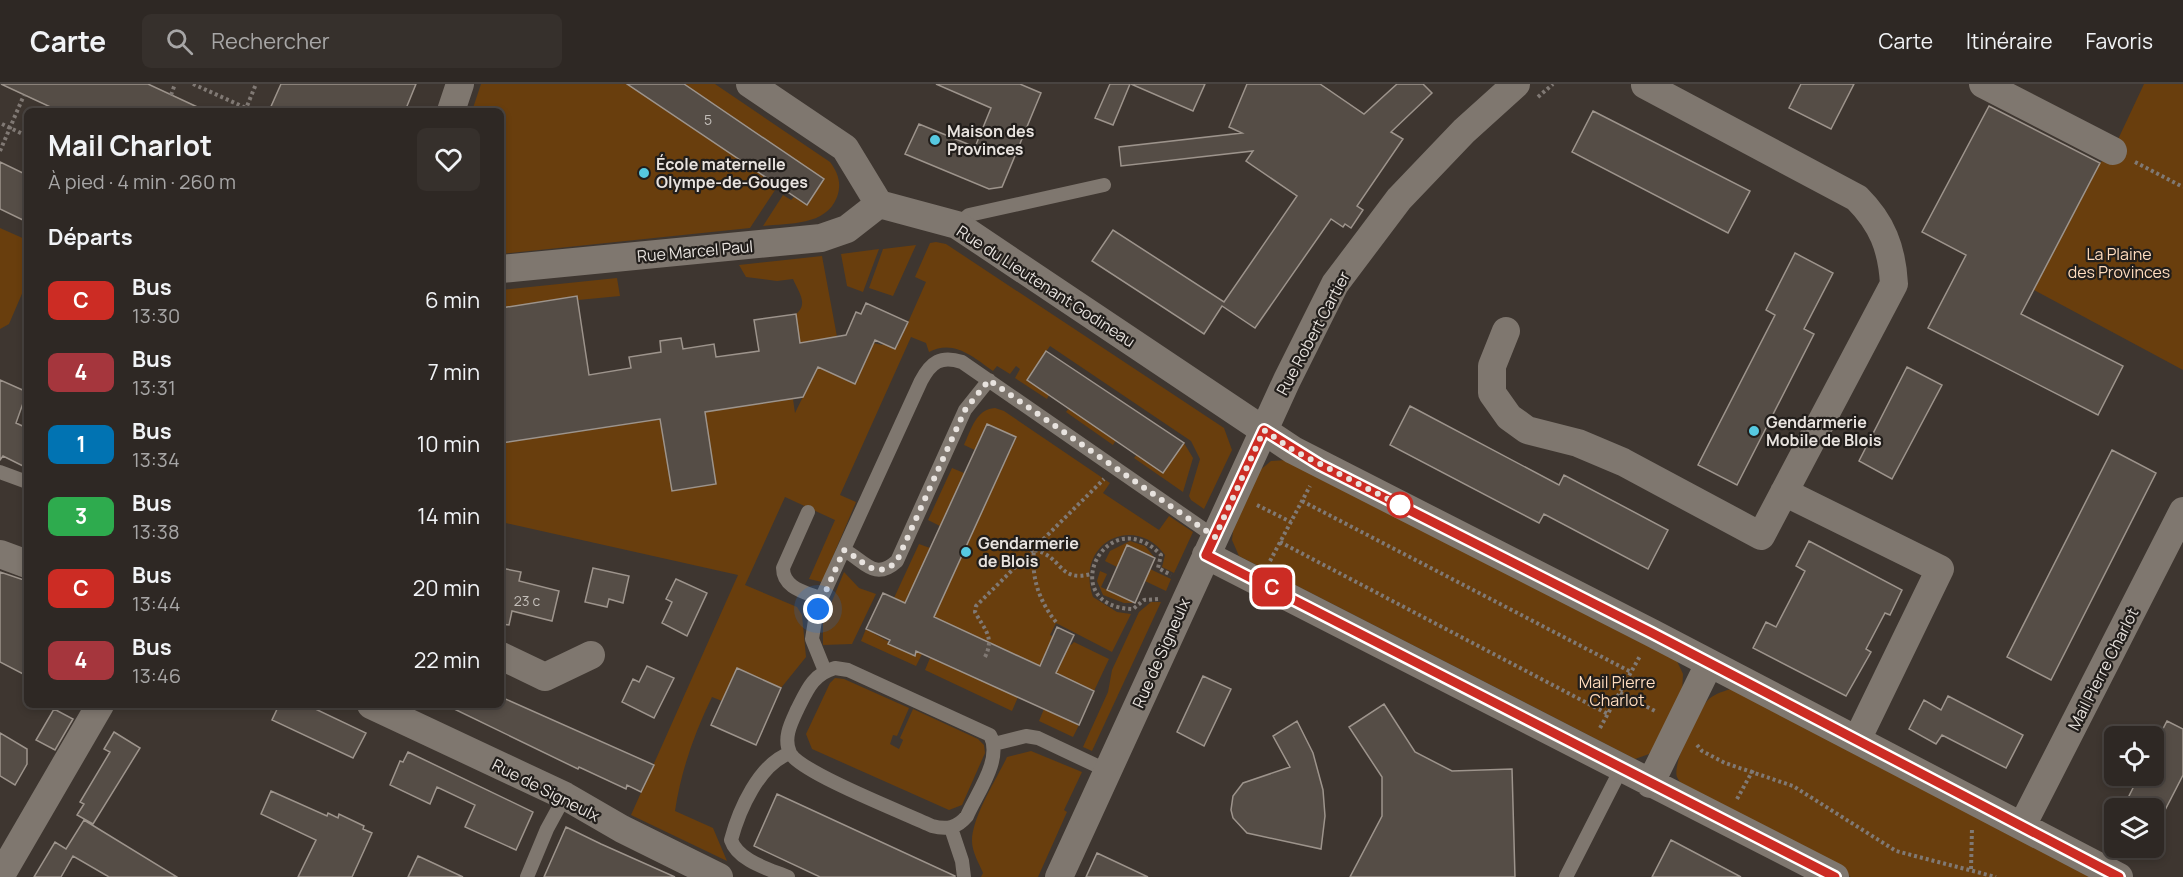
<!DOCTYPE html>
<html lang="fr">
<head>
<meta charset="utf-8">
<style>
	:root { --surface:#2e2824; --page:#36302c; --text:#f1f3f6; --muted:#a7a6a6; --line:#494441 }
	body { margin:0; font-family:Manrope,sans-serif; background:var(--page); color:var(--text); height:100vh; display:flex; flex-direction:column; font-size:22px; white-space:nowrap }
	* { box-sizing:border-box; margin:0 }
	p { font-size:20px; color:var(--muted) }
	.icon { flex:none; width:33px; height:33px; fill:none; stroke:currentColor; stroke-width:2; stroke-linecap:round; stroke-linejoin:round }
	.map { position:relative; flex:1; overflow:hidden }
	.drawer { position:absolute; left:24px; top:24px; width:480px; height:600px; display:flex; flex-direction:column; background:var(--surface); border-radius:9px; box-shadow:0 3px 9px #0003,0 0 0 2px var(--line) }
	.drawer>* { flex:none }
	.badge { padding:0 12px; border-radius:9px; font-size:21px; line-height:39px }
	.tools { position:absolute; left:2104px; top:642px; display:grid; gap:12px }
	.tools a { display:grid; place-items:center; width:60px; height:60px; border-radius:9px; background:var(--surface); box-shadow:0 3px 9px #0003,0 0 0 2px var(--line); font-size:30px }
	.you { position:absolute; width:30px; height:30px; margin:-15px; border:4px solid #fff; border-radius:50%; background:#1a73e8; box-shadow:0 0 0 9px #1a73e833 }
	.map>.badge { position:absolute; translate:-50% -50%; box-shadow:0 0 0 3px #fff }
	h2 { padding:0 24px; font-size:22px; line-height:54px }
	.round { display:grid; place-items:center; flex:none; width:63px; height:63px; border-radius:9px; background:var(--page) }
	.overview { display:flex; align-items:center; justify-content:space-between; height:102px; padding:0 24px }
	h1 { font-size:28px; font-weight:700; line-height:45px }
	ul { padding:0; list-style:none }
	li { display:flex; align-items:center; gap:18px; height:72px; padding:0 24px }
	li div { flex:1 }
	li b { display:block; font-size:22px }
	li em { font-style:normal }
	li .badge { min-width:66px; font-weight:700; text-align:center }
	header { display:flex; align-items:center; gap:36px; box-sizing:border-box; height:84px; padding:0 30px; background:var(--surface); border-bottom:2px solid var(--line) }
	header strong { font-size:28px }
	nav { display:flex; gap:33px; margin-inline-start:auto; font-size:21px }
	.search { width:420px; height:54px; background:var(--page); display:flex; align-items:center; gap:15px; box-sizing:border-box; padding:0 21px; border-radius:9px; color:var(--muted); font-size:22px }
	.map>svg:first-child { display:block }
	.green { fill:#693e0d }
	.building { fill:#554d46; stroke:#9d948c; stroke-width:1.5 }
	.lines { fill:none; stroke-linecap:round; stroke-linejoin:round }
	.path { stroke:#807974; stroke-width:4; stroke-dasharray:3 3; stroke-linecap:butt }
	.service { stroke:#7f776f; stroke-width:14 }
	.minor { stroke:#7f776f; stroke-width:28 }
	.line-casing { stroke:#fff; stroke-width:14 }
	.line { stroke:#cc2c24; stroke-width:9 }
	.walk { stroke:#e8e3df; stroke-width:6; stroke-dasharray:0 10.8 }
	.poi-dot { fill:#56c9e1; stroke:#221e1b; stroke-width:2 }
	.stop-dot { fill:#fff; stroke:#cc2c24; stroke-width:3 }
	.labels { text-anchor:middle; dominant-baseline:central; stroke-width:4.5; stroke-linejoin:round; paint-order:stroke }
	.number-label { font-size:14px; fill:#c3beb9 }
	.poi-label { font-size:16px; font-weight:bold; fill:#e8e3df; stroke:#221e1b; text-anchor:start }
	.street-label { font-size:16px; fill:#e8e3df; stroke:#221e1b }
	.park-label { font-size:16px; fill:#ffdcbe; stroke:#221e1b }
</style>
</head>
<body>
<header>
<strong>Carte</strong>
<div class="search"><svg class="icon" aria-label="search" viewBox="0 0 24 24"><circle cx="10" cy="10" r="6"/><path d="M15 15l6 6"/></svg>Rechercher</div>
<nav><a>Carte</a><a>Itinéraire</a><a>Favoris</a></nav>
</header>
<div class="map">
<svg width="2183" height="793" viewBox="0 0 2183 793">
	<rect width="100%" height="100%" fill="#3e3630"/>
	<path class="green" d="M 481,0 L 627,0 L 771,96 L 788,70 L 684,0 L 715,0 L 830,78 C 838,89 842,99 837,113 C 826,142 789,139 763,142 L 783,111 L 791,116 L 794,113 L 807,121 L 824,95 L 795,76 L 750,144 L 501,170 L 501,27 L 472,27 Z
		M 2144,0 L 2183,0 L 2183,286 L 2034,206 L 2100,79 L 2113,66 Z
		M 0,144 L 27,156 L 27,198 L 9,240 L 0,245 Z
		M 936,158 L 946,160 L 1224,344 L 1232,366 L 1204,425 L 1191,416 L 1189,412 L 1200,375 L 1191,357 L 1050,262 L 1027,295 L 1049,311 L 1047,315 L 1015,294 L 1020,285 L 1016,282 L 1010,290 L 997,282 L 993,287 C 973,273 954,255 929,268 L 926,259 L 911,253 L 840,411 L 856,418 L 822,498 L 809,495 L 835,436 L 785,413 L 745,501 L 797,523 L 802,531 L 806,573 L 781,604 L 737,584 L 722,617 L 712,613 C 694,650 681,687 675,727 L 713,744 L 727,777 L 631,731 L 738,491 L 501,438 L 501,359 L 631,340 L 657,314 L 672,406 L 702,308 L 733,324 L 793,315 L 795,329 L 816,286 L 800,259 L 796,230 C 809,220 798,207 793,195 L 777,197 L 746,193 L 739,181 L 822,172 L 840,269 L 831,289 L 854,300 L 873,259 L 882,261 L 888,256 L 898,261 L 926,198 L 915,193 L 930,159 Z
		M 916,161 L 893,212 L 869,204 L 883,165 Z
		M 879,165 L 863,208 L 847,202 L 841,170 Z
		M 617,194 L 620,212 L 578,216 L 577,212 L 501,224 L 501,206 Z
		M 995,324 L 1004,327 L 1110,399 L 1103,409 L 1159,446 L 1169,432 L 1193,448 L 1174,489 L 1162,483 L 1165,471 C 1135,429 1074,458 1093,513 L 1117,528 L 1131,530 L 1112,568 L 1056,539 L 1050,551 L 1071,561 L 1074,558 L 1109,575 L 1094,607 L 934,533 L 1016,353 L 987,340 L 975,366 L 964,361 C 971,346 976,325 995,324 Z
		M 1069,324 L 1116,356 L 1113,361 L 1066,328 Z
		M 1184,359 L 1193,374 L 1183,408 L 1134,374 L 1137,370 L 1163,389 Z
		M 1287,376 L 1676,575 L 1683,590 L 1682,610 L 1659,655 L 1649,670 L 1635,675 L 1239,472 L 1232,456 L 1234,439 L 1259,387 L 1271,377 Z
		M 952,384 L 964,389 L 940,442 L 928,436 Z
		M 1130,457 L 1145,462 L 1155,474 L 1127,461 L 1117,483 L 1105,477 L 1110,467 Z
		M 919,460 L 930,464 L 905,519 L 894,514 Z
		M 1150,485 L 1171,495 L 1166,507 L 1145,497 Z
		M 1100,487 L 1107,490 L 1101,503 L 1135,519 L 1124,519 L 1103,511 L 1097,497 Z
		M 844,488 L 859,504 L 876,510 L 852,560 L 823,561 L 823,539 Z
		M 1151,518 L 1161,518 L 1092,667 L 1083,663 L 1108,608 L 1112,586 L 1139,528 Z
		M 866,545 L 914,572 L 916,568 L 922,570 L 916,582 L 861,557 Z
		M 930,574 L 966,590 L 972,575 L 985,598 L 1018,613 L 1012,627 L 925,586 Z
		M 835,594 L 844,595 L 909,624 L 897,652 L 893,651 L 890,660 L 899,665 L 903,656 L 900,654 L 913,625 L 978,655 L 984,661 L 985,669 L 962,721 L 949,726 L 812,665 L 806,650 L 830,599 Z
		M 1731,605 L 2100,793 L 1851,793 L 1700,715 C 1691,709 1682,704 1677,693 C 1672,680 1697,628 1707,617 C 1714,610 1721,608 1731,605 Z
		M 1044,625 L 1079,641 L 1073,653 L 1039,637 Z
		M 1031,667 L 1082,688 L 1064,726 L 1067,728 L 1038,793 L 981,793 L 983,789 C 979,779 972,768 972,757 C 972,733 996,696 1007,673 Z"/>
	<path class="building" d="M 1,0 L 148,0 L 206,27 L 59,27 Z
		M 281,0 L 416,0 L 405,27 L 269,27 Z
		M 627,0 L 684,0 L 824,95 L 807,121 Z
		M 936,0 L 1020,0 L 1041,9 L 1002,103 L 989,105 L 905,70 L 919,40 L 975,63 L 991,24 Z
		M 1110,0 L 1130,0 L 1113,41 L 1095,34 Z
		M 1131,0 L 1205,0 L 1193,27 Z
		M 1247,0 L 1320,0 L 1364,30 L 1397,0 L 1423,0 L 1432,9 L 1391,48 L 1403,55 L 1357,122 L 1363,126 L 1351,144 L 1345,140 L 1343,143 L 1331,135 L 1255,244 L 1222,222 L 1204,250 L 1092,177 L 1113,146 L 1224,218 L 1297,112 L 1246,77 L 1253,67 L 1121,82 L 1119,63 L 1242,49 L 1229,43 Z
		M 1801,0 L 1854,0 L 1831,45 L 1789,24 Z
		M 1989,22 L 2100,79 L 2021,230 L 2123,282 L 2098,331 L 1928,244 L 1966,171 L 1922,148 Z
		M 1593,27 L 1750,107 L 1728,149 L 1572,68 Z
		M 0,78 L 27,91 L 27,138 L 0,125 Z
		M 1795,169 L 1833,189 L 1804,245 L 1814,250 L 1737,401 L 1698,381 L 1775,231 L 1766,226 Z
		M 577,212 L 589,291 L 631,284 L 629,273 L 661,268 L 660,257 L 681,254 L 683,265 L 714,260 L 716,273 L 759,267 L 754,236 L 796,230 L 800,259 L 846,251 L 856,228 L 861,230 L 866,219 L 908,238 L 895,265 L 875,256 L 855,300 L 818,283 L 803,313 L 705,328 L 716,400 L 672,407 L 660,335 L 501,359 L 501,224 Z
		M 1046,267 L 1184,359 L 1163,389 L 1027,296 Z
		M 1907,283 L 1942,301 L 1892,395 L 1859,377 Z
		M 0,296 L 27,308 L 16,339 L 27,344 L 27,384 L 3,372 L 0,376 Z
		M 1410,322 L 1559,401 L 1564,391 L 1668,446 L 1648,485 L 1544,430 L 1539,439 L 1390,361 Z
		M 987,340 L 1016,353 L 934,533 L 1040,582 L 1057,543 L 1074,551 L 1056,589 L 1094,607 L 1079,641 L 916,567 L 915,572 L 888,560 L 890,556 L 866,545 L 883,509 L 905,519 Z
		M 2112,366 L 2156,389 L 2051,596 L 2007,573 Z
		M 1809,457 L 1902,506 L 1890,531 L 1885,529 L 1866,565 L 1871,568 L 1846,612 L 1753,564 L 1766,538 L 1776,543 L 1805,487 L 1796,482 Z
		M 1127,461 L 1155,474 L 1135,519 L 1107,506 Z
		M 501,484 L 521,488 L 519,497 L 559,507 L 552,537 L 512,527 L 509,541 L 501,540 Z
		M 593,484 L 629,492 L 623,519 L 609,515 L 607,523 L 585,518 Z
		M 0,488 L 27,497 L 27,592 L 0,578 Z
		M 676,495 L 707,509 L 687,552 L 662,539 L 672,518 L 666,515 Z
		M 647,582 L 674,594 L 654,634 L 622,618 L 633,595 L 639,598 Z
		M 737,584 L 781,604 L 756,661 L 711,641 Z
		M 1203,592 L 1231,605 L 1204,662 L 1177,648 Z
		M 1948,612 L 2023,651 L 2006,684 L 1942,651 L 1936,660 L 1909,645 L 1924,616 L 1941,626 Z
		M 501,613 L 654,681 L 641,708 L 627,701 L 626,705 L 579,683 L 578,685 L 446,621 L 501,621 Z
		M 1384,620 L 1415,668 L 1452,687 L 1512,685 L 1515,793 L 1350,793 L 1382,732 L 1382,693 L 1349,643 Z
		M 279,621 L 307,621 L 366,649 L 353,674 L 272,636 Z
		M 54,625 L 73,635 L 55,666 L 36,656 Z
		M 1297,637 L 1313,669 L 1323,706 L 1325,732 L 1321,765 L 1247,749 L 1233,734 L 1231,726 L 1233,712 L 1243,699 L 1290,683 L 1273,652 Z
		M 2167,637 L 2183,645 L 2183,691 L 2163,730 L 2129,712 L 2139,692 L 2154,692 L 2154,662 Z
		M 114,648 L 140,664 L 93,740 L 77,731 L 84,720 L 80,718 L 110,668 L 104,665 Z
		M 0,649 L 27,665 L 27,680 L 15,701 L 0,692 Z
		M 408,668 L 533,728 L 516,766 L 465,743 L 475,721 L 437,703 L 430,720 L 390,701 L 400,677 L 403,678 Z
		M 271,707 L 327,732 L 328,729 L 338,734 L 339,730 L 364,742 L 363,745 L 372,749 L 352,793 L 298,793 L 316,756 L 261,730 Z
		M 777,710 L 955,792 L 955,793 L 820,793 L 754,762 Z
		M 84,736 L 177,793 L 109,793 L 73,772 L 61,793 L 34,793 L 55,758 L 66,765 Z
		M 566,743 L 601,760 L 675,793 L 544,793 Z
		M 1671,756 L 1741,793 L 1652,793 Z
		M 1097,769 L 1148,793 L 1086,793 Z
		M 418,772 L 463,793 L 408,793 Z"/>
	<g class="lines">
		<path class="path" d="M 193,0 L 246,24
			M 171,11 L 175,0
			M 1538,13 L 1553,0
			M 245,27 L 256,0
			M 2,40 L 27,52
			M 0,67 L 24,11
			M 2135,78 L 2183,103
			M 1302,417 L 1631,588
			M 1257,421 L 1291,438
			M 1280,458 L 1608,630
			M 1270,477 L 1310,402
			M 1158,515 L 1144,516 L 1133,525 C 1053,523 1106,414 1161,471 L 1158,484 L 1171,491
			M 1056,538 C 1039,517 1031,493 1034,466 C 1063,472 1058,499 1091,490
			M 985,573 C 995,553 984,545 975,528 L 976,522 L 1104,395
			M 1620,609 L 1657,628
			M 1600,644 L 1640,572
			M 1697,661 L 1702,667 L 1725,679 L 1793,702 L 1896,767 L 1996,793
			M 1737,715 L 1753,686
			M 1971,785 L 1972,744"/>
		<path class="service" d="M 957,141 L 969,131 L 1104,101
			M 0,388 L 27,398
			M 808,428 L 783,484 C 783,504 805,508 822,515
			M 844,466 C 864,476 874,498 897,477 L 965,326 L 989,296
			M 835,584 L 848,586 L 990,651 C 1003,675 977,709 967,732 C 957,744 947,746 932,742 C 907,730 801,689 790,669 C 783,654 791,639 797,626 C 807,606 813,590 835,584 Z
			M 825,587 L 812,555 L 817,524 L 921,297 C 931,278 941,271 962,278 L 1215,453
			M 994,660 L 1026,652 L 1038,654 L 1108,687
			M 951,744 L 962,777 L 964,793
			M 527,793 L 547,745 L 565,712
			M 788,793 C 769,785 738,777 731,756 C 739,726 759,680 790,669
			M 1566,793 L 1621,685"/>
		<path class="minor" d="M 750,0 L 845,64 L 879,120 L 957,141 L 1293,366 L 1652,549 L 2119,793
			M 1983,0 L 2113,67
			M 451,27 L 460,0
			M 501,185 L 821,154 L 847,145 L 879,120
			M 1506,247 L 1492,282 L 1492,309 L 1509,333 L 1527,346 L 1578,359 L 1623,378 L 1761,452 L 1894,200 C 1892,164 1882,139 1857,114 L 1645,1
			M 1784,408 L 1940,485 L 1857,656
			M 0,470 L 27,480
			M 1206,471 L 1835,793
			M 501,572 L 545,593 L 591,571
			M 371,621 L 565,712 L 622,745 L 719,793
			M 1650,700 L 1709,580
			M 2022,742 L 2183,427
			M 0,793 L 100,621
			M 1059,793 L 1287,296 L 1335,200 L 1399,115 L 1464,47 L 1516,0"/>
	</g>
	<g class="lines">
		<g class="line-casing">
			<path id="line" d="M 1835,793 L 1206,471 L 1264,346 L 1320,381 L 1652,549 L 2119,793"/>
		</g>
		<use href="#line" class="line"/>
		<path class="walk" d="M 818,525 L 844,466 C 864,476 875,498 897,477 L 965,326 L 989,296 L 1215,453 L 1264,346 L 1293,366 L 1409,426 L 1400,421"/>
	</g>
	<g class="poi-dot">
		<circle cx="935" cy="56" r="6"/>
		<circle cx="644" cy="89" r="6"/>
		<circle cx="1754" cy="347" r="6"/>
		<circle cx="966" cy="468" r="6"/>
	</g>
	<circle class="stop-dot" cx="1400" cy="421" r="12"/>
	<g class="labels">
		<g class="number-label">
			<text x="708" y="35">5</text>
			<text x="527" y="516">23 c</text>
		</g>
		<g class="poi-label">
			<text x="947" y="47">Maison des<tspan x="947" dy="18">Provinces</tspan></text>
			<text x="656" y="80">École maternelle<tspan x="656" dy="18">Olympe-de-Gouges</tspan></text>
			<text x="1766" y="338">Gendarmerie<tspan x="1766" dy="18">Mobile de Blois</tspan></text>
			<text x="978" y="459">Gendarmerie<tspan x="978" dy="18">de Blois</tspan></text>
		</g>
		<g class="street-label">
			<text transform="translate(695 167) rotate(-5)">Rue Marcel Paul</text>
			<text transform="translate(1046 202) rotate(33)">Rue du Lieutenant Godineau</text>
			<text transform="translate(1313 249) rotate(-62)">Rue Robert Cartier</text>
			<text transform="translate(1161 569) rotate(-66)">Rue de Signeulx</text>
			<text transform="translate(2103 585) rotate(-63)">Mail Pierre Charlot</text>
			<text transform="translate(546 706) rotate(27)">Rue de Signeulx</text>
		</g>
		<g class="park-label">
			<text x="2119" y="170">La Plaine<tspan x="2119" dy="18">des Provinces</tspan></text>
			<text x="1617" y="598">Mail Pierre<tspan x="1617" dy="18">Charlot</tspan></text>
		</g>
	</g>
</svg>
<div class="tools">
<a><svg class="icon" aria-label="locate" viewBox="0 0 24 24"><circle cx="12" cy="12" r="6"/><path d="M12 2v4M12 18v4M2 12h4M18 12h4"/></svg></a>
<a><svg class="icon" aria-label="layers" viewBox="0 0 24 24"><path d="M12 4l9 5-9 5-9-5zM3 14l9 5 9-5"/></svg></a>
</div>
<div class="you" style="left:818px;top:525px"></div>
<b class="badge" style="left:1272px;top:503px;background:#cc2c24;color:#fff">C</b>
<section class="drawer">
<div class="overview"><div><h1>Mail Charlot</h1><p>À pied · 4 min · 260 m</p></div><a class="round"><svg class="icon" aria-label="heart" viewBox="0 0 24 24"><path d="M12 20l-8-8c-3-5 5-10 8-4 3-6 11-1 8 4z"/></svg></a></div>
<h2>Départs</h2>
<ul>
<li><span class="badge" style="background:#cc2c24;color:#fff">C</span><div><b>Bus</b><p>13:30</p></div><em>6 min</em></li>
<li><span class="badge" style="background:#a5363d;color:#fff">4</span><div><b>Bus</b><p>13:31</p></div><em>7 min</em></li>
<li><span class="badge" style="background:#0173b2;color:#fff">1</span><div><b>Bus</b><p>13:34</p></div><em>10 min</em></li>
<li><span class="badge" style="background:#2eab4e;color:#fff">3</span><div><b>Bus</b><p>13:38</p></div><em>14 min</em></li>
<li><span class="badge" style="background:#cc2c24;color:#fff">C</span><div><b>Bus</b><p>13:44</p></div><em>20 min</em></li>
<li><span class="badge" style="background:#a5363d;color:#fff">4</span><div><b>Bus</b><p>13:46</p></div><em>22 min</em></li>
</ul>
</section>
</div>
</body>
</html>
